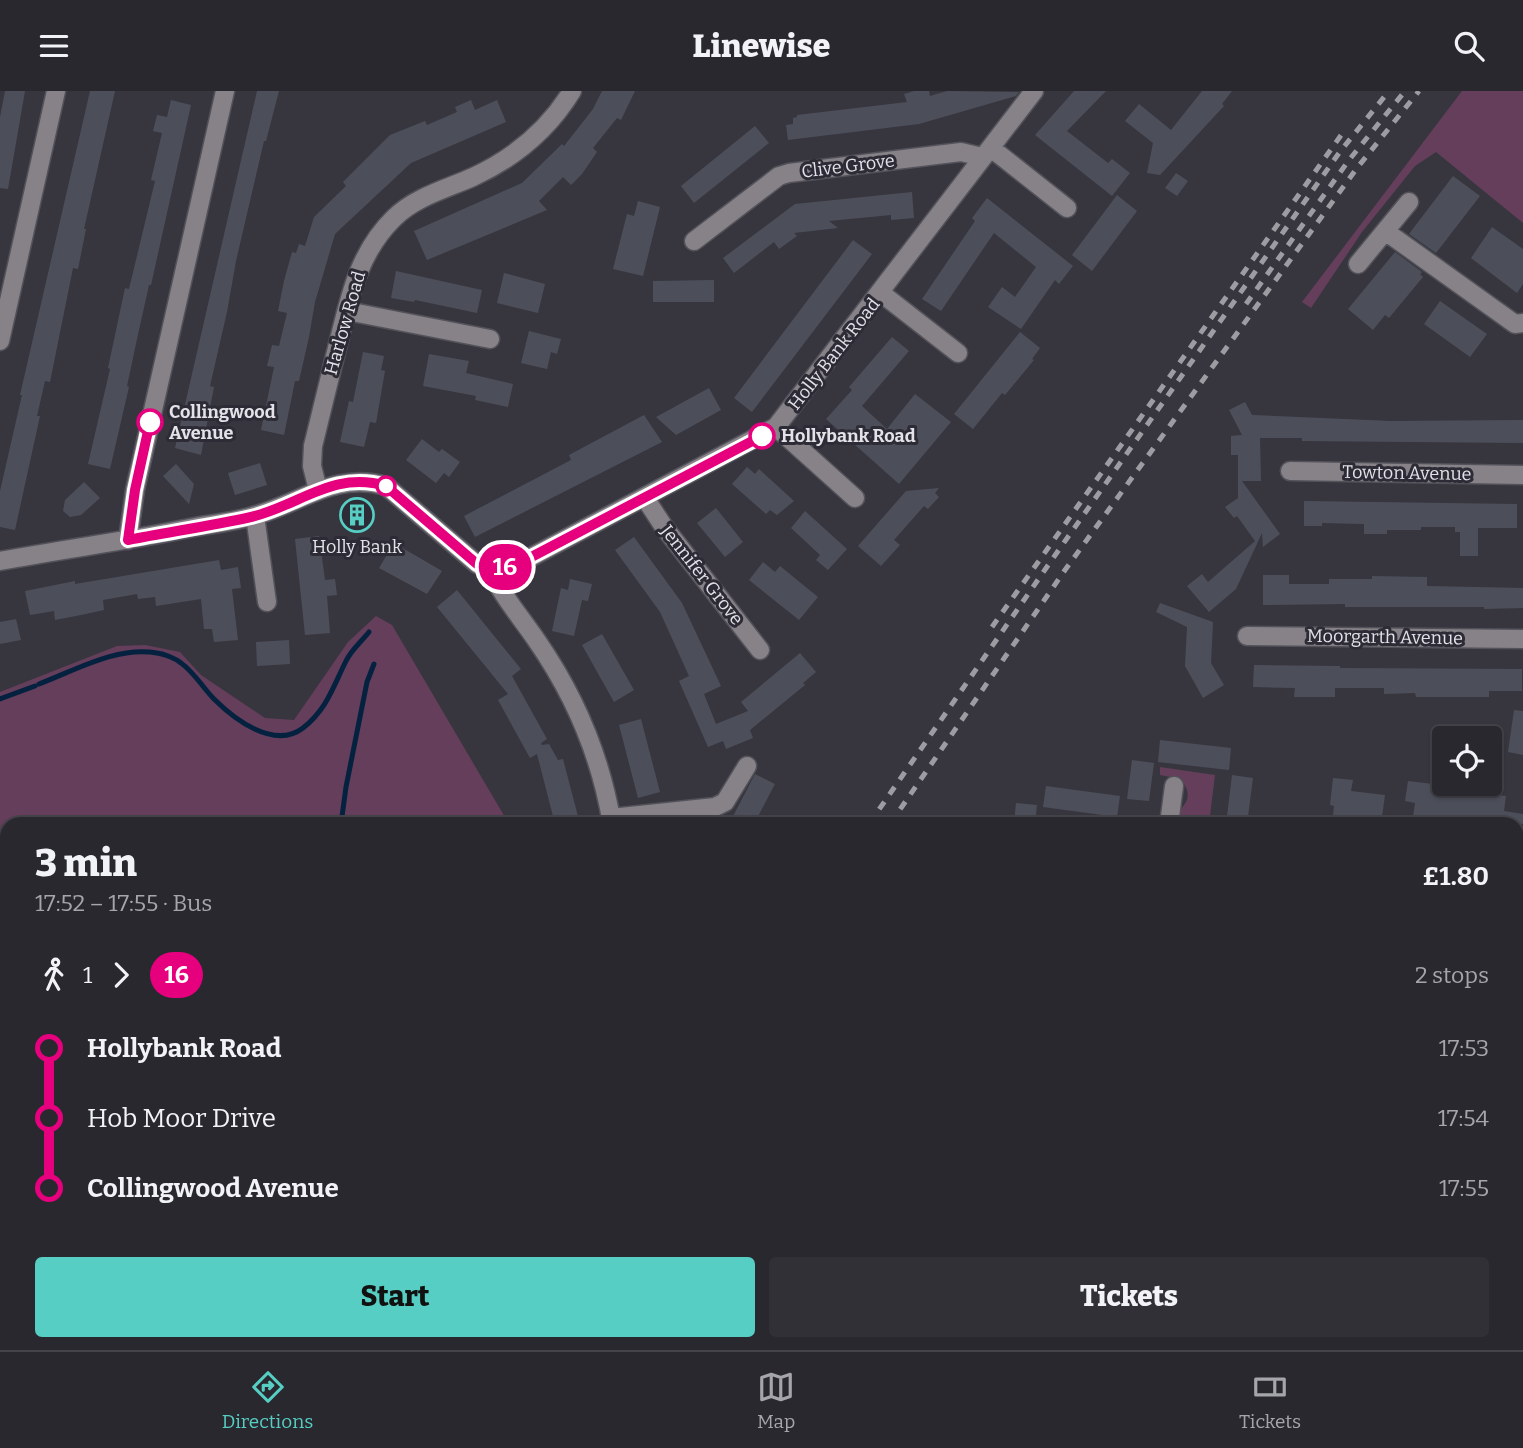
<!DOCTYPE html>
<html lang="en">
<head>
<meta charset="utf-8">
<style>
	:root { --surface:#29282f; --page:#313037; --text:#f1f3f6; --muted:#a5a6aa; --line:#45444b; --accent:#56cec3 }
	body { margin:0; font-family:Bitter,serif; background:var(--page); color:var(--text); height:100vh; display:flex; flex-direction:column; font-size:26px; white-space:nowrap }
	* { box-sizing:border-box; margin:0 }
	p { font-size:23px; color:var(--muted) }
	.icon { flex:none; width:38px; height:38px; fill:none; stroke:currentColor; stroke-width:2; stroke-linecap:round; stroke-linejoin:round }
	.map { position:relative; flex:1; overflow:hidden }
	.side { position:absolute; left:0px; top:726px; width:1524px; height:534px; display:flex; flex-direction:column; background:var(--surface); border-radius:21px 21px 0 0; box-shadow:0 2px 5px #0004,0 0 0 2px var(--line) }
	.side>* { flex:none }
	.badge { padding:0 14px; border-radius:23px; font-size:24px; line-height:46px }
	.tools { position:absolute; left:1432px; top:635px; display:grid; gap:14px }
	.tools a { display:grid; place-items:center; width:70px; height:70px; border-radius:7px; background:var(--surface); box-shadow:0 2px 5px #0004,0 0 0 2px var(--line); font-size:35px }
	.map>.badge { position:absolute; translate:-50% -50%; box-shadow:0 0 0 4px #fff }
	.legs { display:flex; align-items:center; gap:10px; height:77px; padding:0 35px; font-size:23px }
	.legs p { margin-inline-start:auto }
	.overview { display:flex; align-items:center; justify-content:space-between; height:119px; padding:0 35px }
	h1 { font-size:38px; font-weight:800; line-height:52px }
	.action { display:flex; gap:14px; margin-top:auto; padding:14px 35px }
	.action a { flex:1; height:80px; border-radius:7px; background:var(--accent); color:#111; font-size:28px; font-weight:800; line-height:80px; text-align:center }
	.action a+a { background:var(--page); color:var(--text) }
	ul { padding:0 35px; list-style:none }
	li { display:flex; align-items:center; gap:24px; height:70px; font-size:26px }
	li i { display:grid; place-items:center; width:10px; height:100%; margin:0 9px; background:currentColor }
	li i::after { content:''; width:18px; height:18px; margin:-9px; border:5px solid; border-radius:50%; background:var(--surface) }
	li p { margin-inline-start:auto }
	li:first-child i { background:linear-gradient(#0000 50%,currentColor 0) }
	li:last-child i { background:linear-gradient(currentColor 50%,#0000 0) }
	header { display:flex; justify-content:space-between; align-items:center; height:91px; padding:0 35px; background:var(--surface); font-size:32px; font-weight:800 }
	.tab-bar { display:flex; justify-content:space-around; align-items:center; height:98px; border-top:2px solid var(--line); background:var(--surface); font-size:19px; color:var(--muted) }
	.tab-bar a { display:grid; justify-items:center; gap:4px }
	.tab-bar .current { color:var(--accent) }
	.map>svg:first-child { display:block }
	.green { fill:#643e5a }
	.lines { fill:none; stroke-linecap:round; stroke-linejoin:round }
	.stream { stroke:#04223f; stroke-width:5 }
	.building { fill:#4c4f59 }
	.minor-casing { stroke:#53525a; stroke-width:21 }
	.minor { stroke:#868287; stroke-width:18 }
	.rail { stroke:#9d9ca3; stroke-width:5; stroke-dasharray:9 9; stroke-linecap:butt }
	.line-1-casing { stroke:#fff; stroke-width:16 }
	.line-1 { stroke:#e6007e; stroke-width:10 }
	.stop-1-dot { fill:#fff; stroke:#e6007e; stroke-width:3.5 }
	.labels { text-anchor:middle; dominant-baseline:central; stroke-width:6; stroke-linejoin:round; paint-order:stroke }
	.street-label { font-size:18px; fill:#e3e2e8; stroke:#2d2b35 }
	.stop-label { font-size:18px; font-weight:bold; fill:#e3e2e8; stroke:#2d2b35; text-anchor:start }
	.poi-label { font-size:18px; fill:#e3e2e8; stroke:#2d2b35 }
</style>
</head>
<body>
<header><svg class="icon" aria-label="menu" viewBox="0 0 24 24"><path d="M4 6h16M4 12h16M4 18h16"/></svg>Linewise<svg class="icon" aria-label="search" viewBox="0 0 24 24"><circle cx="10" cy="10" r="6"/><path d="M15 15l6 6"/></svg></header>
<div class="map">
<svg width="1523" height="1259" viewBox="0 0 1523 1259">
	<rect width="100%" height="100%" fill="#37363f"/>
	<path class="green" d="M 1462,0 L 1523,0 L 1523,132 L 1436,61 L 1415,75 L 1362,141 L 1311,217 L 1302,211 Z
		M 376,525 L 392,534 L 509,733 L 7,733 L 7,1253 L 467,1253 L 464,1259 L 0,1259 L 0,601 L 117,555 L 145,554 L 180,561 L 201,584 L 265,627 L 294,629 L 348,551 Z
		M 1160,676 L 1215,684 L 1209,733 L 1174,733 C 1178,713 1198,712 1181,688 L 1160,684 Z"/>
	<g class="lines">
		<path class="stream" d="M 39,593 C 76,579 116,555 157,562 C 164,563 175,567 181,572 C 194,581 203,597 214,608 C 234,628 274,659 303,637 C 327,618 333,596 346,570 C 351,559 362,550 369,541
			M 0,608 L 35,595
			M 341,733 L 346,696 L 367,591 L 374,573
			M 381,1253 L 381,1259"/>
	</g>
	<path class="building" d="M 5,0 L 25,0 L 8,98 L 0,97 L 0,26 Z
		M 90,0 L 115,0 L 84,138 L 86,138 L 78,178 L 73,177 L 50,291 L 45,290 L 37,325 L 40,325 L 15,439 L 0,436 L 0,400 L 22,304 L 20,304 Z
		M 257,0 L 279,0 L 266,50 L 264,50 L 236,170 L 227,221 L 210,295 L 214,296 L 201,364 L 175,357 Z
		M 602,0 L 635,0 L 621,29 L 617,27 L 593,57 L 597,61 L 582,83 L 571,94 L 563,86 L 539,110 L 547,119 L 427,169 L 414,140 L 522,92 L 562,53 L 564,55 L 593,18 Z
		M 914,0 L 929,0 L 930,5 L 947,0 L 1019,1 L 1016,5 L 919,33 L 788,49 L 786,34 L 793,33 L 793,27 L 797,26 L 797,24 L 907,11 L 904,3 Z
		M 1074,0 L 1106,0 L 1067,40 L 1108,72 L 1112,68 L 1130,82 L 1112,105 L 1035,44 Z
		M 1202,0 L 1232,0 L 1222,13 L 1224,15 L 1160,84 L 1147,82 L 1153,52 L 1125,30 L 1139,13 L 1171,39 Z
		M 171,9 L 191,14 L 151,194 L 149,194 L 137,248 L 127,295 L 129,296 L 110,378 L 88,373 L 110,278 L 108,277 L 125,197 L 129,198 L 155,90 L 151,89 L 162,42 L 153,40 L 157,24 L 167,26 Z
		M 471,9 L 475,19 L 497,9 L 506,31 L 411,72 L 335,143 L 315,211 L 309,246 L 299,290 L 295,290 L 284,344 L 261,339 L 274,276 L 267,275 L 272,254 L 279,255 L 287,222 L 278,220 L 284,190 L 292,161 L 296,162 L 299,153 L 305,155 L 314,126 L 346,95 L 343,91 L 390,44 L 425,30 L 427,34 L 457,21 L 455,16 Z
		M 755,35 L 769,52 L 694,112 L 681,95 Z
		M 1176,82 L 1188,90 L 1177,105 L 1165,97 Z
		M 1453,85 L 1480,105 L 1436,162 L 1409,143 Z
		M 912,101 L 914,127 L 891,129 L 891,124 L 829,130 L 838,137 L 794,142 L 797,145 L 779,158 L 774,151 L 734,182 L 723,167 L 795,113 Z
		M 1117,104 L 1137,120 L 1092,180 L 1072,164 Z
		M 987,107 L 1073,175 L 1059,193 L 1055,189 L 1021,238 L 988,216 L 1002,196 L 1015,206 L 1036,176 L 994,142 L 941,220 L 922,208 L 975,130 L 972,127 Z
		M 638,110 L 660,116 L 643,185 L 613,178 L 627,123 L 634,125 Z
		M 1492,136 L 1523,158 L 1523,193 L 1517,202 L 1471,167 Z
		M 853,149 L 872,163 L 752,321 L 734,307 Z
		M 1395,161 L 1422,181 L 1420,183 L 1423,186 L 1389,227 L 1385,224 L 1373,239 L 1348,218 Z
		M 396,180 L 482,199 L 477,222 L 415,209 L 414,211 L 391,207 Z
		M 504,182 L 545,193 L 538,222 L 497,212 Z
		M 714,189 L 714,211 L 653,211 L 653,190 Z
		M 1440,210 L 1487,243 L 1470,266 L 1424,233 Z
		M 529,240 L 561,248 L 557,263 L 551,261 L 547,278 L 521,272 Z
		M 1020,241 L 1040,257 L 1032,268 L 1034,269 L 1005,304 L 1002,302 L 973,338 L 954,323 Z
		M 892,246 L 909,260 L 862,315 L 887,338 L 915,303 L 951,331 L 899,393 L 826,328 L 852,299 L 849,296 Z
		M 363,261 L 384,265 L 381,279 L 385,280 L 376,332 L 370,331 L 364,356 L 340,351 L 349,310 L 353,311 Z
		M 429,263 L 469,270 L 466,282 L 513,293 L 508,316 L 475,309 L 476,305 L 423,295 Z
		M 709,297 L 721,319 L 676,344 L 656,326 Z
		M 1245,311 L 1252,324 L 1390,330 L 1523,329 L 1523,352 L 1302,350 L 1302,347 L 1260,347 L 1261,390 L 1242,390 L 1280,443 L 1263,456 L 1262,442 L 1236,498 L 1209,521 L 1187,495 L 1202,483 L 1208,491 L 1255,450 L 1237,425 L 1234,427 L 1225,416 L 1238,407 L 1238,364 L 1231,364 L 1231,345 L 1242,344 L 1229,319 Z
		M 644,324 L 662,351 L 475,446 L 464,425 L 571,369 L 569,364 Z
		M 422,348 L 439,361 L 442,358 L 460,371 L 449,386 L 444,382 L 436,392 L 406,369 Z
		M 260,372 L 267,394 L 235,404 L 228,382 Z
		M 176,373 L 194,393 L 189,413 L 163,385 Z
		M 747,376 L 755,383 L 759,378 L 794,410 L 777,424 L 770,419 L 766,423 L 732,393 Z
		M 84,391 L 100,407 L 81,424 L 70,426 L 63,420 L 65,409 Z
		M 939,397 L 935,402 L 939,406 L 928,418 L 924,415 L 894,449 L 900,454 L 881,475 L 858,455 L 906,400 Z
		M 1304,410 L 1517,413 L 1517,437 L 1478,437 L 1478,465 L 1460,465 L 1460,441 L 1455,441 L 1455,436 L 1421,436 L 1421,439 L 1387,439 L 1387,443 L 1364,443 L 1364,433 L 1322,432 L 1322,435 L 1304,435 Z
		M 716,417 L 743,451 L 725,466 L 697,432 Z
		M 805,420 L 847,458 L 828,479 L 816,469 L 820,464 L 791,437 Z
		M 319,445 L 325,489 L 335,488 L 337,504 L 327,505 L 330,542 L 305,544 L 295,448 Z
		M 634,446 L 682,512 L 721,595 L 704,603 L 716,633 L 748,620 L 741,611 L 800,562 L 816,581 L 803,592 L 805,594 L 750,639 L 753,647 L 726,658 L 723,650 L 708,656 L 679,590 L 689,585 L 660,521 L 615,459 Z
		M 394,452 L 442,480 L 427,503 L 379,477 Z
		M 219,469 L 221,479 L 238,476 L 241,497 L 232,498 L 238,549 L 214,551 L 212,538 L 204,538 L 201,508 L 156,515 L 155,506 L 138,508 L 137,503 L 103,509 L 104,519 L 81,524 L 55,529 L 54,520 L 30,524 L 25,500 L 75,490 L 75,493 Z
		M 763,471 L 775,481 L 780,475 L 818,506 L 799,529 L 749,489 Z
		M 1263,484 L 1289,484 L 1289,493 L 1329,493 L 1329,488 L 1372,488 L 1372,485 L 1427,486 L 1427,495 L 1523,497 L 1523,517 L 1484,518 L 1484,516 L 1345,516 L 1345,513 L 1263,514 Z
		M 570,488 L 592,493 L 588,510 L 582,509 L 574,545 L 552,540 L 561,497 L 568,499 Z
		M 457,499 L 521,578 L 512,585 L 547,648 L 541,652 L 542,654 L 549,653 L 558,669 L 563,668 L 580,733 L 555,733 L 537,663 L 530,667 L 498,609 L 508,603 L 437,516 Z
		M 1160,512 L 1213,531 L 1211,572 L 1224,594 L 1203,607 L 1185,575 L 1187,536 L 1156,521 Z
		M 16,528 L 21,549 L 0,553 L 0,531 Z
		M 602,543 L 634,599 L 614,611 L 582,554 Z
		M 289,549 L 290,573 L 257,575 L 256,551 Z
		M 1254,574 L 1340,575 L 1340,577 L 1522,578 L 1522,600 L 1489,600 L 1489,606 L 1416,606 L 1415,602 L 1384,603 L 1384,597 L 1335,597 L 1335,606 L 1294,606 L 1295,597 L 1253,596 Z
		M 1514,619 L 1523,620 L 1523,664 L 1508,661 Z
		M 641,628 L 660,701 L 638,707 L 619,634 Z
		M 1160,649 L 1231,657 L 1229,679 L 1158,671 Z
		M 1132,669 L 1154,672 L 1149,710 L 1127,708 Z
		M 755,683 L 775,693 L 754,733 L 729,733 Z
		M 1232,684 L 1253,687 L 1247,733 L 1226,733 Z
		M 1333,687 L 1353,689 L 1351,700 L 1385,704 L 1381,733 L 1332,733 L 1334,715 L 1330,714 Z
		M 1408,690 L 1483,699 L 1483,702 L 1506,705 L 1504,720 L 1523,723 L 1523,733 L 1412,733 L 1415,712 L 1405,710 Z
		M 1046,695 L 1120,705 L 1117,726 L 1043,716 Z
		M 1016,712 L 1037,714 L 1035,733 L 1014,733 Z"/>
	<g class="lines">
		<g class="minor-casing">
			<path id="minor" d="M 991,57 L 1067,117
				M 1385,140 L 1515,233 L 1523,232
				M 694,150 L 779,85 L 789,82 L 961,61 L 982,66
				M 1358,173 L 1409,111
				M 881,202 L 958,262
				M 347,220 L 490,248
				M 0,250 L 56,0
				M 776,336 L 855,407
				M 1290,380 L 1523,384
				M 318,399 L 312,375 L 313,355 C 321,322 329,289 337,257 C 349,210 357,163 394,127 C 415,106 446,98 473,86 C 514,67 548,39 572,0
				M 645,407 L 664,436 L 760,559
				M 255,425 L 267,511
				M 128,449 L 135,399 L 225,0
				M 0,470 C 63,458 127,450 190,437 C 211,433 233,431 253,425 C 300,413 335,380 386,395 L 477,473 L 490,478 L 518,473 L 776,336 L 1034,0
				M 490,478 C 502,505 520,525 537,550 C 575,605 601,667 612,733
				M 1247,545 L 1523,548
				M 611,727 L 715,716 L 725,711 L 747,675
				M 1169,733 L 1174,695
				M 1517,797 L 1523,798
				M 1517,1077 L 1523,1078
				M 1517,1223 L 1523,1202
				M 793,1259 L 795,1253
				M 962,1259 L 964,1253
				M 1125,1259 L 1127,1253
				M 1309,1259 L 1311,1253
				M 1507,1259 L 1509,1253"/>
		</g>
		<use href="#minor" class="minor"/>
		<path class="rail" d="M 1246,213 L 1349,69 L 1405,0
			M 992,536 L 1344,40
			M 869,733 L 1051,470 L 1339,62 L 1389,0
			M 890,733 L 1065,479 L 1357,77 L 1419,0
			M 540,1259 L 544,1253
			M 558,1259 L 562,1253
			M 579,1259 L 583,1253"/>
	</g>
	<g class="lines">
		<g class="line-1-casing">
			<path id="line-1" d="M 150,331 L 135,399 L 128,449 C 169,441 210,435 251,426 C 299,415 333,379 386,395 L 477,473 L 489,478 L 518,473 L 762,345"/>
		</g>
		<use href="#line-1" class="line-1"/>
	</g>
	<defs>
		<g id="building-ring" transform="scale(1.75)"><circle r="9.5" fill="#2d2b35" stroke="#56cec3" stroke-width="1.5"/><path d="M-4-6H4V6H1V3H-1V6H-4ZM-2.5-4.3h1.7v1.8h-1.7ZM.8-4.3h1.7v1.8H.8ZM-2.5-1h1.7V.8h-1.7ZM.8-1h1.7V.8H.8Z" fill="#56cec3"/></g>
	</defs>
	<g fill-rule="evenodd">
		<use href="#building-ring" x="357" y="424"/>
	</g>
	<g class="stop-1-dot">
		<circle cx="150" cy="331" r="12"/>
		<circle cx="762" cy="345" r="12"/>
		<circle cx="386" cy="395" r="9"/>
	</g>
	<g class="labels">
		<g class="street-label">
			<text transform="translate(848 75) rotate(-7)">Clive Grove</text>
			<text transform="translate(345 232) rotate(-74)">Harlow Road</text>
			<text transform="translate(834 263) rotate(-52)">Holly Bank Road</text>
			<text transform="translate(1407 382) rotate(1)">Towton Avenue</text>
			<text transform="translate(702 484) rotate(52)">Jennifer Grove</text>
			<text transform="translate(1385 546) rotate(1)">Moorgarth Avenue</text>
		</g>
		<g class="stop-label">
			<text x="169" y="321">Collingwood<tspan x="169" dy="21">Avenue</tspan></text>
			<text x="781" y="345">Hollybank Road</text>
		</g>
		<g class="poi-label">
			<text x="357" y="456">Holly Bank</text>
		</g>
	</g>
</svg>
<div class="tools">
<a><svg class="icon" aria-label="locate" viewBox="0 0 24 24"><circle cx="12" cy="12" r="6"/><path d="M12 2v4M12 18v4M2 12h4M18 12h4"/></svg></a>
</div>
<b class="badge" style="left:505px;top:476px;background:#e6007e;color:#fff">16</b>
<section class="side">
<div class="overview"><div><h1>3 min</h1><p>17:52 – 17:55 · Bus</p></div><b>£1.80</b></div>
<div class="legs"><svg class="icon" aria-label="walk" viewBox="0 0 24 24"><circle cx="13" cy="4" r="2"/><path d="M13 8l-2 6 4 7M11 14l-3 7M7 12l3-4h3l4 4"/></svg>1<svg class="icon" aria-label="forward" viewBox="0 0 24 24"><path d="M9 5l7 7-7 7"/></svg><b class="badge" style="background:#e6007e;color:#fff">16</b><p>2 stops</p></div>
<ul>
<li><i style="color:#e6007e"></i><b>Hollybank Road</b><p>17:53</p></li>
<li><i style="color:#e6007e"></i><span>Hob Moor Drive</span><p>17:54</p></li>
<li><i style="color:#e6007e"></i><b>Collingwood Avenue</b><p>17:55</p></li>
</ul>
<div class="action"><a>Start</a><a>Tickets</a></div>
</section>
</div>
<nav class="tab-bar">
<a class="current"><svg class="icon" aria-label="directions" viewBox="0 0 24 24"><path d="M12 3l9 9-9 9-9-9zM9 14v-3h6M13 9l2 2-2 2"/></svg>Directions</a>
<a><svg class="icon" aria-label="map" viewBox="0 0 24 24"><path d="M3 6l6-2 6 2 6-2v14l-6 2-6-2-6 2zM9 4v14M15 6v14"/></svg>Map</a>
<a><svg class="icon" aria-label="tickets" viewBox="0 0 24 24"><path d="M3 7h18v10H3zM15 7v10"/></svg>Tickets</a>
</nav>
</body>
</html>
